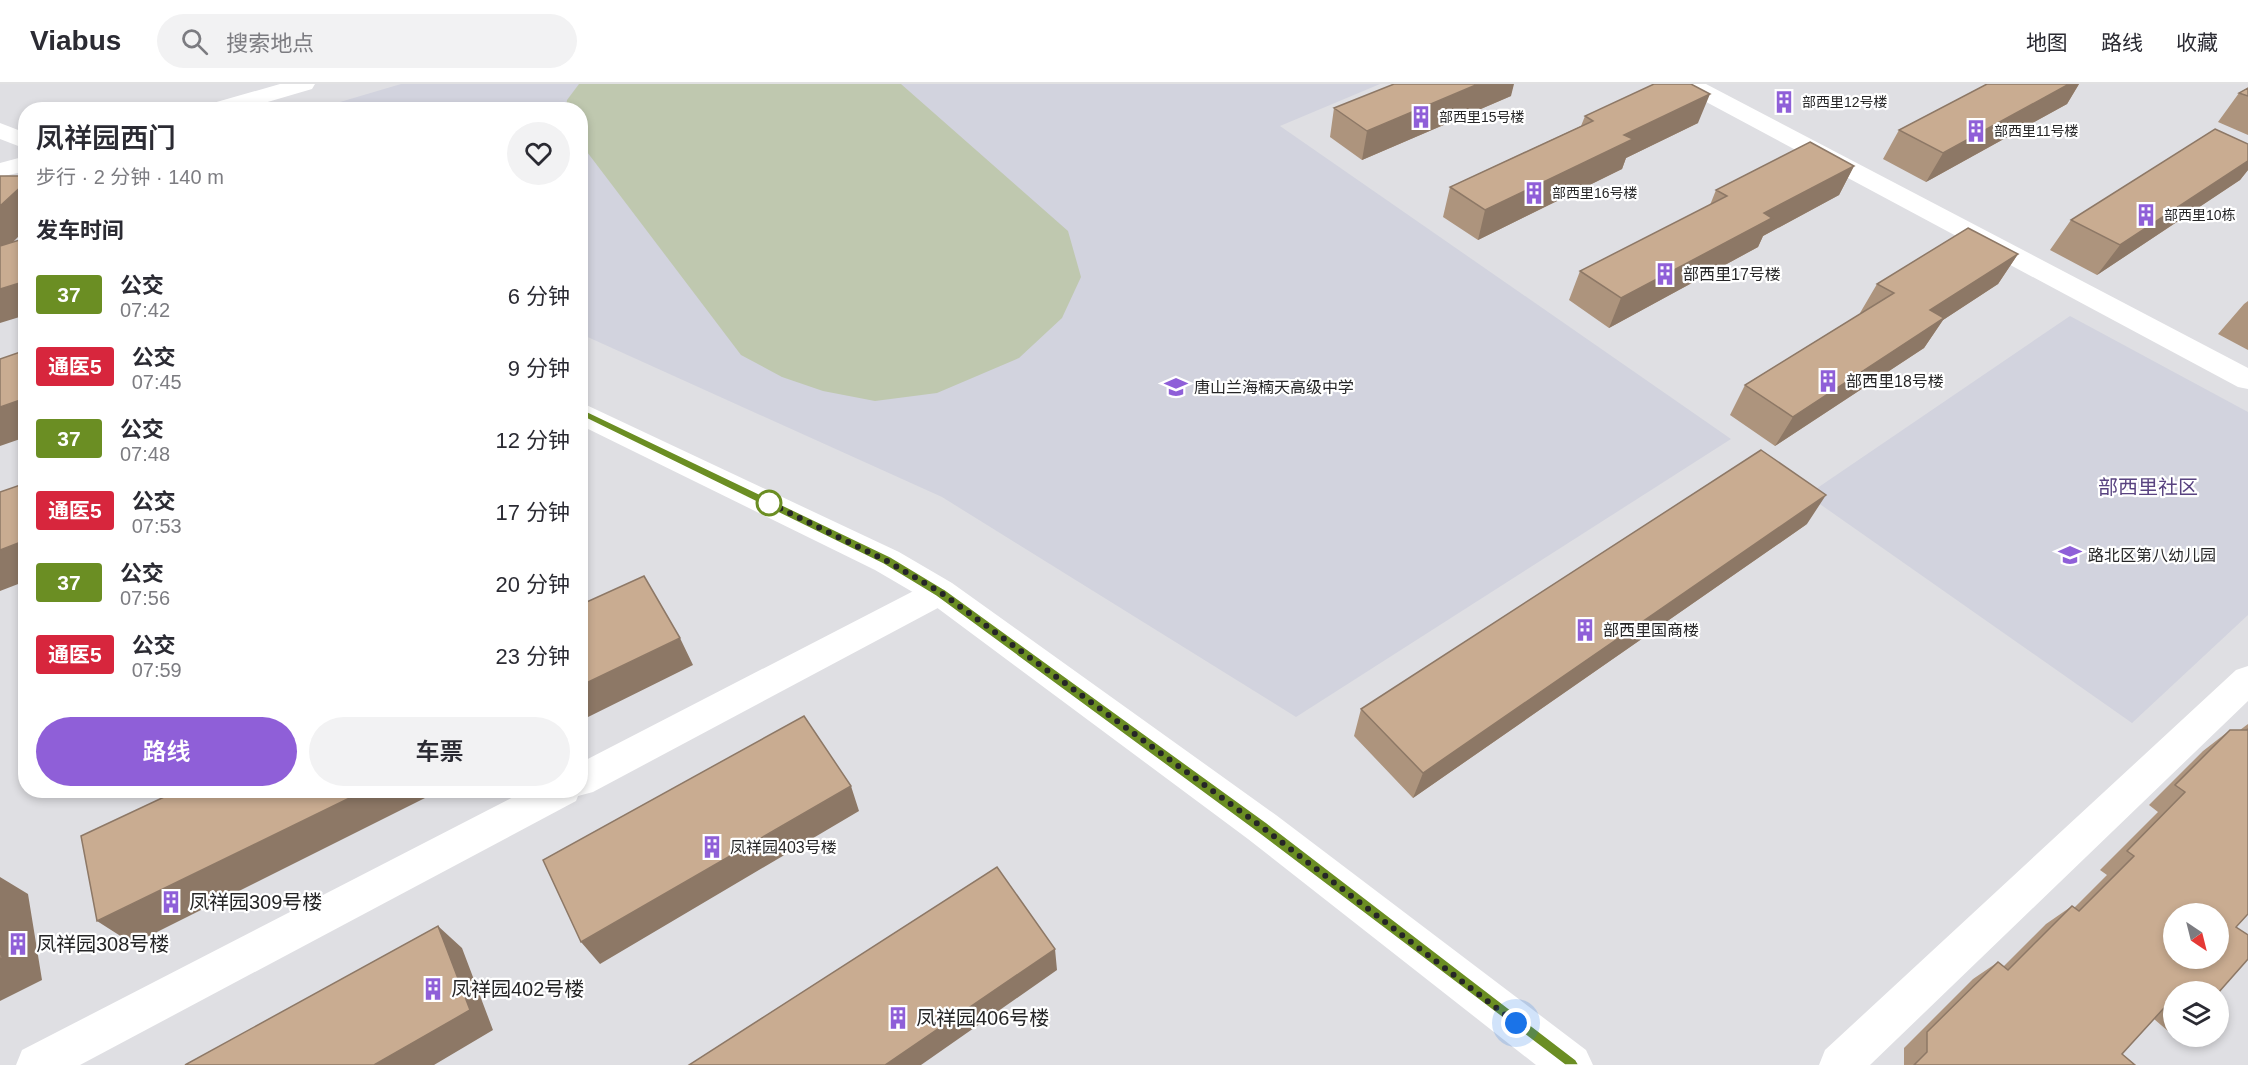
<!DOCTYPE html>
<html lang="zh">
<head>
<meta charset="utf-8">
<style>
	:root { --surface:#fff; --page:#f2f2f3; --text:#2b2b33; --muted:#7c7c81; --line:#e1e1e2; --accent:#8f5fd8 }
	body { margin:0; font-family:Arial,"Noto Sans SC",sans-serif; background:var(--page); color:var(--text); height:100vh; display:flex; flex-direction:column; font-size:22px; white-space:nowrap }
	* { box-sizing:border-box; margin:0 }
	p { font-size:20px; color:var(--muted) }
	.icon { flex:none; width:33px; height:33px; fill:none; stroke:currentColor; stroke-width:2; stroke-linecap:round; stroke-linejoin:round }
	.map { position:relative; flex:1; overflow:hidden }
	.sheet { position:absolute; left:18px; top:18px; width:570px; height:696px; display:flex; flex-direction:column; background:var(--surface); border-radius:24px; box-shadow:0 3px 9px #0003 }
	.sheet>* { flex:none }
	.badge { padding:0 12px; border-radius:4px; font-size:21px; line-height:39px }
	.needle { width:39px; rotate:145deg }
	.buttons { position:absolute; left:2163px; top:819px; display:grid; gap:12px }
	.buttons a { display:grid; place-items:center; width:66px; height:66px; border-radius:50%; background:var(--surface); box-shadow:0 3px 9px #0003; font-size:30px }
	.you { position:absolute; width:30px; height:30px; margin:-15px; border:4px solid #fff; border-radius:50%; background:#1a73e8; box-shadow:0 0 0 9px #1a73e833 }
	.map>.badge { position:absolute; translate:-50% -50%; box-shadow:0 0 0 3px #fff }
	h2 { padding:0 18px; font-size:22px; line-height:54px }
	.round { display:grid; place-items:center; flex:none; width:63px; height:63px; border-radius:32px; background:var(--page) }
	.headline { display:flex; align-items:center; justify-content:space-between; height:102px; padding:0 18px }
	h1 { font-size:28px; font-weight:600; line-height:45px }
	.action { display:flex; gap:12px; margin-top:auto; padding:12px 18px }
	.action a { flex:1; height:69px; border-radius:36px; background:var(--accent); color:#fff; font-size:24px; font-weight:600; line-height:69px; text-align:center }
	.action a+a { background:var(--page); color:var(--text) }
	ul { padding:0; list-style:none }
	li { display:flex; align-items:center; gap:18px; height:72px; padding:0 18px }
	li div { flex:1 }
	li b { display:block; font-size:22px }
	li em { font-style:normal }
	li .badge { min-width:66px; font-weight:700; text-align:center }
	header { display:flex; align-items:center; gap:36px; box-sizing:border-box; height:84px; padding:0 30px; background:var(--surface); border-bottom:2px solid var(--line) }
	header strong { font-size:28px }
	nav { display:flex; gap:33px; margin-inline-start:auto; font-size:21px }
	.search { width:420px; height:54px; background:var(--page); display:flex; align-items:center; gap:15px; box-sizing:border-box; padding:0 21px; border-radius:33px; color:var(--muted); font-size:22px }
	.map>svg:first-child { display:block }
	.built { fill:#d2d3de }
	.green { fill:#bfc8af }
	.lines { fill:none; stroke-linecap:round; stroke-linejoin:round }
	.minor { fill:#fff; fill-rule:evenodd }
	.tertiary { fill:#fff; fill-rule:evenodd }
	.wall { fill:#ad947d }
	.shaded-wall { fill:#8d7866 }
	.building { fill:#c9ac91; stroke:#8d7866; stroke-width:1.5; fill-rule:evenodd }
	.line { fill:#6b8e23; stroke:#fff; stroke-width:1.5 }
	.walk { stroke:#262627; stroke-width:6; stroke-dasharray:0 10.8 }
	.stop-dot { fill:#fff; stroke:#6b8e23; stroke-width:3 }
	.labels { text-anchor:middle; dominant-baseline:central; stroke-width:4.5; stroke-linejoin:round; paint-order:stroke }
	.far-poi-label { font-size:14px; fill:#262627; stroke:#fff; text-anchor:start }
	.poi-label { font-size:16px; fill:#262627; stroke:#fff; text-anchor:start }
	.quarter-label { font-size:20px; fill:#594380; stroke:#fff }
	.near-poi-label { font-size:20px; fill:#262627; stroke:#fff; text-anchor:start }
</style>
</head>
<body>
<header>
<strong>Viabus</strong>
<div class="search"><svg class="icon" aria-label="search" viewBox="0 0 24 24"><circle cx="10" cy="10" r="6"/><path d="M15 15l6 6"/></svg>搜索地点</div>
<nav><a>地图</a><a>路线</a><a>收藏</a></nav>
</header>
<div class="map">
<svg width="2248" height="981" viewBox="0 0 2248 981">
	<rect width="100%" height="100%" fill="#dfdfe3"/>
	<path class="built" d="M 401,0 L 1380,0 L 1280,42 L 1731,355 L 1296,633 L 942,413 L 581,250 L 580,26 L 313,26 Z
		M 2070,232 L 2248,328 L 2248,531 L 2132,639 L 1807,411 Z"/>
	<path class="green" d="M 579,0 L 901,0 L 1068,147 L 1081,193 L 1062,234 L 1019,274 L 937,309 L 875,317 L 823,307 L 782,293 L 741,271 L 581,60 L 580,26 L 566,25 L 567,16 Z"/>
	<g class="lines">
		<path class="minor" d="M 1679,0 L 1706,0 L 2248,284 L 2248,305 L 2238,303 L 1682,5 Z
			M 940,495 L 951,499 L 956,508 L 951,517 L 593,708 L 578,712 L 576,717 L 80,981 L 16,981 L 22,966 L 527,706 L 580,706 L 580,679 L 929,499 Z
			M 2248,582 L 2248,617 L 1870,981 L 1819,981 L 1825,966 L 2236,586 Z"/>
		<path class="tertiary" d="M 280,0 L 315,0 L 312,5 L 240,26 L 203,26 L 206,21 Z
			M 0,39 L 26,49 L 26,65 L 0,55 Z
			M 26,72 L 26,87 L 0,93 L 0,79 Z
			M 580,318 L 899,468 L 952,499 L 1276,731 L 1586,966 L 1593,981 L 1536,981 L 1248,755 L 928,517 L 875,486 L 580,341 Z"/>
	</g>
	<path class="wall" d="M 1987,0 L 2079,0 L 2067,20 L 1926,98 L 1883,75 L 1899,46 Z
		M 2248,4 L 2248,51 L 2218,38 L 2239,9 Z
		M 1511,12 L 1362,76 L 1330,53 L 1334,24 Z
		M 1585,32 L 1698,39 L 1626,74 L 1622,85 L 1478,156 L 1443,133 L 1450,103 L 1581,42 Z
		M 2248,60 L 2248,86 L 2240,96 L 2097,191 L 2050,166 L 2071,136 Z
		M 1854,82 L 1839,111 L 1763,152 L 1758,163 L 1609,244 L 1569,216 L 1580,187 L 1710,121 L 1716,106 Z
		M 2018,170 L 1998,200 L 1943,236 L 1924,264 L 1775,362 L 1730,331 L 1745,301 L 1860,230 L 1860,229 L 1877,200 Z
		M 2248,217 L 2248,266 L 2218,250 L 2244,220 Z
		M 1807,440 L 1413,714 L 1354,652 L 1361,625 Z
		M 2248,640 L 2248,830 L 2174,908 L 2174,944 L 2168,947 L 2154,935 L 2122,970 L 2135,981 L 1904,981 L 1904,964 L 1973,895 L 1998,878 L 2003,883 L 2046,840 L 2072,822 L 2074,824 L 2107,791 L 2100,786 L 2158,728 L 2149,721 L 2203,667 L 2230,646 L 2240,646 Z"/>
	<path class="shaded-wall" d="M 1478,0 L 1514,0 L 1511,12 L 1362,76 L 1367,47 Z
		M 2069,0 L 2079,0 L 2067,20 L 1926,98 L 1943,69 Z
		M 1710,10 L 1698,39 L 1626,74 L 1622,85 L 1478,156 L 1485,126 L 1624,51 Z
		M 2248,77 L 2248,86 L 2240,96 L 2097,191 L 2120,161 Z
		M 1854,82 L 1839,111 L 1763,152 L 1758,163 L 1609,244 L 1621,214 L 1764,129 Z
		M 26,98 L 26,145 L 0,171 L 0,122 Z
		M 2018,170 L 1998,200 L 1943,236 L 1924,264 L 1775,362 L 1793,333 L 1930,226 Z
		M 26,197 L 26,231 L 0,239 L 0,205 Z
		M 26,314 L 26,353 L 0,362 L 0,323 Z
		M 1826,411 L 1807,440 L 1413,714 L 1423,689 Z
		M 26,456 L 26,497 L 0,507 L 0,466 Z
		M 680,554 L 693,581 L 580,637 L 580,602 Z
		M 851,702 L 859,727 L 600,880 L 581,858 Z
		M 366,706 L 441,706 L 133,860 L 97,837 Z
		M 0,793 L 28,810 L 42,896 L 0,917 Z
		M 438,842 L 462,864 L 493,946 L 434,981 L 374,981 Z
		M 1055,865 L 1057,886 L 921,981 L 885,981 Z"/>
	<path class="building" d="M 1394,0 L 1478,0 L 1367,47 L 1334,24 Z
		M 1654,0 L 1691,0 L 1710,10 L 1624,51 L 1633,55 L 1485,126 L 1450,103 L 1593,37 L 1585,32 Z
		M 1987,0 L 2069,0 L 1943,69 L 1899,46 Z
		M 2248,4 L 2248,12 L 2239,9 Z
		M 2215,45 L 2248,60 L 2248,77 L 2120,161 L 2071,136 Z
		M 1810,58 L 1854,82 L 1764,129 L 1772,134 L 1621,214 L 1580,187 L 1727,112 L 1716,106 Z
		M 0,92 L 26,92 L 26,98 L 0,122 Z
		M 1968,144 L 2018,170 L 1930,226 L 1944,234 L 1793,333 L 1745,301 L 1894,209 L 1877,200 Z
		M 26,154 L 26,197 L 0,205 L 0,162 Z
		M 26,266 L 26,314 L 0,323 L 0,275 Z
		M 1761,366 L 1826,411 L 1423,689 L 1361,625 Z
		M 26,399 L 26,456 L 0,466 L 0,408 Z
		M 644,492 L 680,554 L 580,602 L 580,521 Z
		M 804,632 L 851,702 L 581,858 L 543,776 Z
		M 2248,645 L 2248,830 L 2236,843 L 2248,851 L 2248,875 L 2218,909 L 2218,908 L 2174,908 L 2174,913 L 2122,970 L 2135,981 L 1914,981 L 1927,968 L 1927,948 L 1998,878 L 2008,886 L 2072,822 L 2079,827 L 2134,772 L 2127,767 L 2185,708 L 2175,701 L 2230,646 L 2247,646 ZM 2174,830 L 2218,830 L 2218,874 L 2174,874 Z
		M 179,706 L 366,706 L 97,837 L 81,752 Z
		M 997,783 L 1055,865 L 885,981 L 689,981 Z
		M 438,842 L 470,926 L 374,981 L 185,981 Z
		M 0,859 L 2,874 L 0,875 Z"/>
	<path class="line" d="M 580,324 L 891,473 L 944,505 L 1267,739 L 1576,976 L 1579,981 L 1565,981 L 1257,748 L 936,512 L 883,480 L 577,330 L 575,328 Z"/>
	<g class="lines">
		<path class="walk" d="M 769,419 L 765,417 L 887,477 L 940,508 L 1262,743 L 1516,939"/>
	</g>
	<defs>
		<g id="building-bare" transform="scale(1.8)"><path d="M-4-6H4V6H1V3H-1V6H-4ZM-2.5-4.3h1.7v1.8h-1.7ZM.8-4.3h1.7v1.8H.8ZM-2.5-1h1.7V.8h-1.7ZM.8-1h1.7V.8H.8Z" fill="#8f5fd8" stroke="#fff" stroke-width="2.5" paint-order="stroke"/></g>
		<g id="school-bare" transform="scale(1.8)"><path d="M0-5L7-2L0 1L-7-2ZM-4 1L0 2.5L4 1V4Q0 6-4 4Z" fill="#8f5fd8" stroke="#fff" stroke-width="2.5" paint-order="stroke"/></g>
	</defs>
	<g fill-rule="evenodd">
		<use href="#building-bare" x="1784" y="18"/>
		<use href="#building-bare" x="1421" y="33"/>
		<use href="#building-bare" x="1976" y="47"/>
		<use href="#building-bare" x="1534" y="109"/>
		<use href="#building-bare" x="2146" y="131"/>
		<use href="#building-bare" x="1665" y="190"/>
		<use href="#building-bare" x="1828" y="297"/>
		<use href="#school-bare" x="1176" y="303"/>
		<use href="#school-bare" x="2070" y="471"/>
		<use href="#building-bare" x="1585" y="546"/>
		<use href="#building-bare" x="712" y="763"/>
		<use href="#building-bare" x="171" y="818"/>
		<use href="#building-bare" x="18" y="860"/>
		<use href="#building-bare" x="433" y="905"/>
		<use href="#building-bare" x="898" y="934"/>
	</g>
	<circle class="stop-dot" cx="769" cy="419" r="12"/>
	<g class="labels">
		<g class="far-poi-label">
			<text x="1802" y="18">部西里12号楼</text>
			<text x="1439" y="33">部西里15号楼</text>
			<text x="1994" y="47">部西里11号楼</text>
			<text x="1552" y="109">部西里16号楼</text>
			<text x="2164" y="131">部西里10栋</text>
		</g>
		<g class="poi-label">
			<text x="1683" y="190">部西里17号楼</text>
			<text x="1846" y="297">部西里18号楼</text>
			<text x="1194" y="303">唐山兰海楠天高级中学</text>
			<text x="2088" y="471">路北区第八幼儿园</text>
			<text x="1603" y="546">部西里国商楼</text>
			<text x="730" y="763">凤祥园403号楼</text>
		</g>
		<g class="quarter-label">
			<text x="2148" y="403">部西里社区</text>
		</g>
		<g class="near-poi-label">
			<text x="189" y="818">凤祥园309号楼</text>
			<text x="36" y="860">凤祥园308号楼</text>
			<text x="451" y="905">凤祥园402号楼</text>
			<text x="916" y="934">凤祥园406号楼</text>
		</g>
	</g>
</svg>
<div class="buttons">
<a><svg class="needle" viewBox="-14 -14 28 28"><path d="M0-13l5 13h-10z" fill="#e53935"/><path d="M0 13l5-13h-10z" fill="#7c7c81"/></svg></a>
<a><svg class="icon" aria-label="layers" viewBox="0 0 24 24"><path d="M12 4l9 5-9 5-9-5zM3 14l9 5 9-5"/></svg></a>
</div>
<div class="you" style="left:1516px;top:939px"></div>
<section class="sheet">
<div class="headline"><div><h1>凤祥园西门</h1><p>步行 · 2 分钟 · 140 m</p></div><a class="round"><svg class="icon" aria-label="heart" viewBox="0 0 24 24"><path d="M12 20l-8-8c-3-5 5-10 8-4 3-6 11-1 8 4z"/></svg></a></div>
<h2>发车时间</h2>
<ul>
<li><span class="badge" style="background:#6b8e23;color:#fff">37</span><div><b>公交</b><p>07:42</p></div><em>6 分钟</em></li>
<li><span class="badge" style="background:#d7263d;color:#fff">通医5</span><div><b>公交</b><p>07:45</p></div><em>9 分钟</em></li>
<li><span class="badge" style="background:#6b8e23;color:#fff">37</span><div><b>公交</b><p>07:48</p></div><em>12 分钟</em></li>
<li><span class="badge" style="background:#d7263d;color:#fff">通医5</span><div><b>公交</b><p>07:53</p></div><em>17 分钟</em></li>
<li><span class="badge" style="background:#6b8e23;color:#fff">37</span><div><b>公交</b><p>07:56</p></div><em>20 分钟</em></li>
<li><span class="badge" style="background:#d7263d;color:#fff">通医5</span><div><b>公交</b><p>07:59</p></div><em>23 分钟</em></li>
</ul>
<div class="action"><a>路线</a><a>车票</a></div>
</section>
</div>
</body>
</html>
